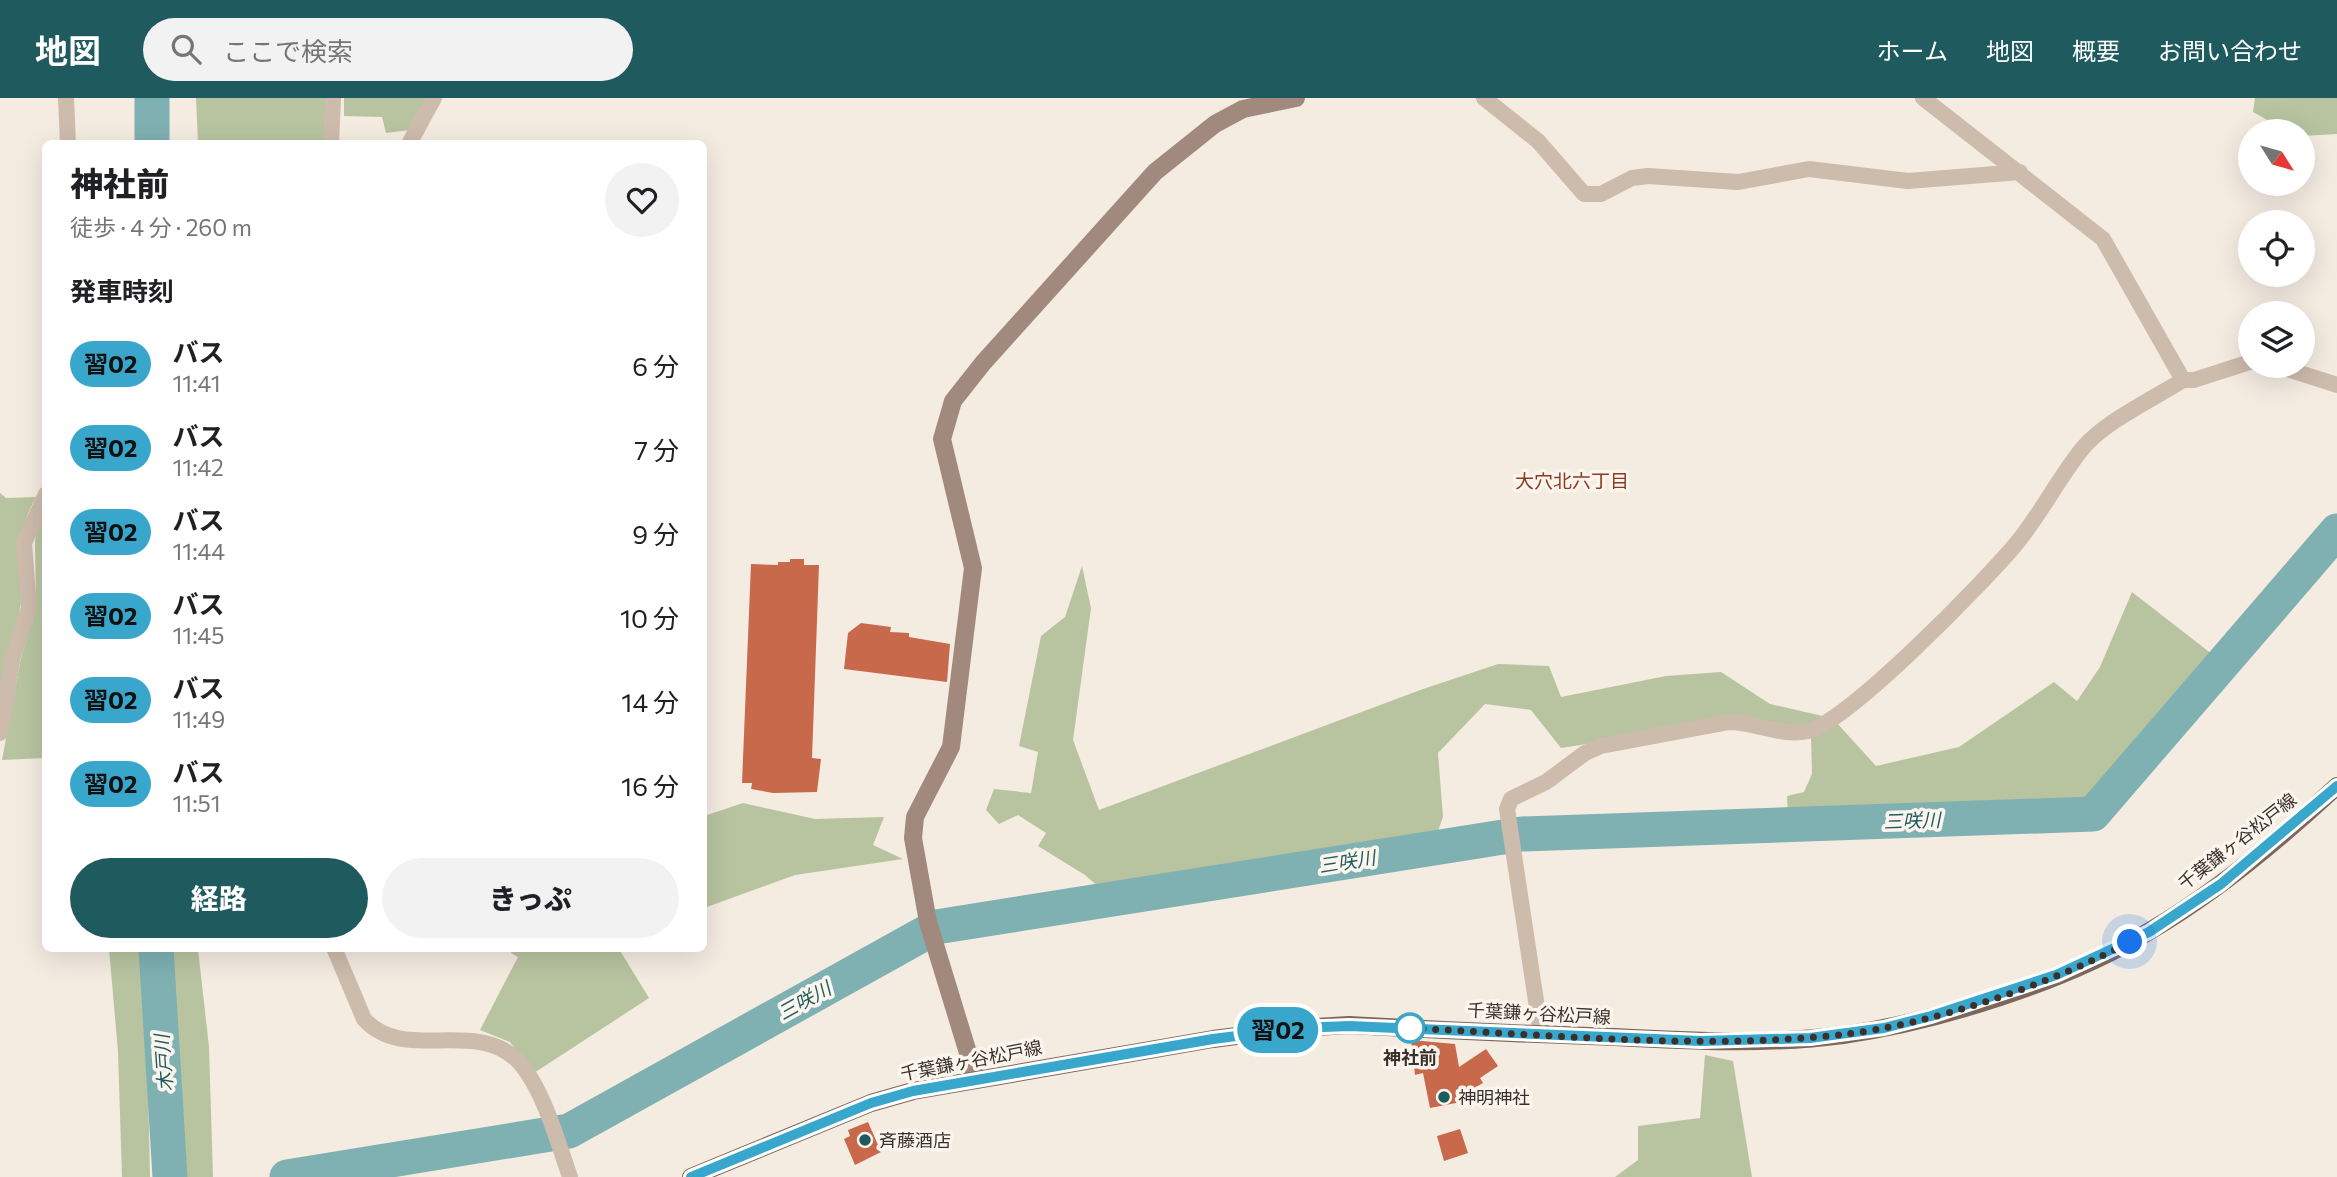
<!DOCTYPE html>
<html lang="ja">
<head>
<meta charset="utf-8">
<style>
	:root { --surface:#fff; --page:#f2f2f2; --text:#202124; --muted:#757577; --accent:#1f5a5e }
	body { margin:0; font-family:Commissioner,"Noto Sans JP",sans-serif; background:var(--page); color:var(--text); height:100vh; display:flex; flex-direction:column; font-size:26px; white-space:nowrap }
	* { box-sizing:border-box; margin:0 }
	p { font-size:23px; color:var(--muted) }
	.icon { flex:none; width:38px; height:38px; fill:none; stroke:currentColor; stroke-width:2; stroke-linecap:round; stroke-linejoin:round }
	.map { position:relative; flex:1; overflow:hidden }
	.details { position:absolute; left:42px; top:42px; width:665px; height:812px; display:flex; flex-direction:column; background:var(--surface); border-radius:10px; box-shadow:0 7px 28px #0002 }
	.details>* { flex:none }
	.badge { padding:0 14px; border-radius:23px; font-size:24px; line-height:46px }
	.needle { width:46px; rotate:127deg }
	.fabs { position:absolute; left:2238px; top:21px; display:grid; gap:14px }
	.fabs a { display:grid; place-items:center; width:77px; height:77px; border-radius:50%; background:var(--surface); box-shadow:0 7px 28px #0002; font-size:35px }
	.you { position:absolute; width:35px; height:35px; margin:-18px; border:5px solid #fff; border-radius:50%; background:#1a73e8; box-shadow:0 0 0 10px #1a73e833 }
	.map>.badge { position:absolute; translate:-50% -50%; box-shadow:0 0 0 4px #fff }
	h2 { padding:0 28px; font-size:26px; line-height:63px }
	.round { display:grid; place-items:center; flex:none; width:74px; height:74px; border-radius:37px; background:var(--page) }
	.head { display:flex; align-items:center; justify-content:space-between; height:119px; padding:0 28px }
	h1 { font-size:33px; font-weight:800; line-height:52px }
	.button { display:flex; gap:14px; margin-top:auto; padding:14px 28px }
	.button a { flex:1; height:80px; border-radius:42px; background:var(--accent); color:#fff; font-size:28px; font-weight:800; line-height:80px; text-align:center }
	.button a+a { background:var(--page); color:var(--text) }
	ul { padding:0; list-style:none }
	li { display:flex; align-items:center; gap:21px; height:84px; padding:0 28px }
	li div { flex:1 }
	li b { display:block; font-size:26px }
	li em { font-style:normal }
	li .badge { min-width:77px; font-weight:700; text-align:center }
	header { display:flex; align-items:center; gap:42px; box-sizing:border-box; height:98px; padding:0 35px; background:var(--accent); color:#fff }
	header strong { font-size:33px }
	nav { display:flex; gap:38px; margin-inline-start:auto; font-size:24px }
	.search { width:490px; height:63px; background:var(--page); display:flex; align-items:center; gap:18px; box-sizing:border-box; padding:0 24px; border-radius:38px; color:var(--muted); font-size:26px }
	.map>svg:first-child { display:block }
	.green { fill:#b8c4a0 }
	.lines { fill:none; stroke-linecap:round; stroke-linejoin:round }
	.river { stroke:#7fb0b2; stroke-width:35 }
	.building { fill:#c8694b }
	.street { stroke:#cdbbac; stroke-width:16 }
	.secondary { stroke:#a18a7d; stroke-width:18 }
	.primary { stroke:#7d675c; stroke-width:18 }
	.line-casing { stroke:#fff; stroke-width:16 }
	.line { stroke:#39a7cc; stroke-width:10 }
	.walk { stroke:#3b302b; stroke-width:7; stroke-dasharray:0 12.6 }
	.stop-dot { fill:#fff; stroke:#39a7cc; stroke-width:3.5 }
	.poi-dot { fill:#1f5a5e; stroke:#fbf5ee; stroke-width:2.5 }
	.labels { text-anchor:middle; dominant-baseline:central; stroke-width:7; stroke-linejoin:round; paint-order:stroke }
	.street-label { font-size:18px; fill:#3b302b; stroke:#fbf5ee }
	.stop-label { font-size:18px; font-weight:bold; fill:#3b302b; stroke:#fbf5ee }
	.poi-label { font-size:18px; fill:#3b302b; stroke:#fbf5ee; text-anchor:start }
	.neighbourhood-label { font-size:19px; fill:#8c3b22; stroke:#fbf5ee }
	.water-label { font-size:19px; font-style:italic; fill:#1f5a5e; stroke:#fbf5ee }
</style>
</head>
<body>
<header>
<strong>地図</strong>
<div class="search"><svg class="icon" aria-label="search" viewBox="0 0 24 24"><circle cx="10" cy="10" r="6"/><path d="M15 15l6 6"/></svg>ここで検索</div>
<nav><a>ホーム</a><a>地図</a><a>概要</a><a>お問い合わせ</a></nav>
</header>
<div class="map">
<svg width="2337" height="1079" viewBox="0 0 2337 1079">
	<rect width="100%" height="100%" fill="#f4ebe1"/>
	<path class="green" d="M 196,0 L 326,0 L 324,45 L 198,45 Z
		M 344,0 L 429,0 L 410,32 L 386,35 L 382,19 L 344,18 Z
		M 2255,0 L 2337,0 L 2337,36 L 2303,38 L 2303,33 L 2287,33 L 2253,14 Z
		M 0,395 L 6,400 L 36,399 C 9,447 30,464 20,511 C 15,538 4,563 0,591 Z
		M 45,412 L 45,660 L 2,662 L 21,560 L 36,510 L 35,444 L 37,426 Z
		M 1082,468 L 1091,510 L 1073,642 L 1099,712 L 1423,591 L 1498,566 L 1549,568 L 1561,599 L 1666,578 L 1721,574 L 1770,606 L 1827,619 L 1806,629 L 1748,621 L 1561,650 L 1531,612 L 1485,606 L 1438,655 L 1443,719 L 1434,744 L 1103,793 L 1085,777 L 1038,748 L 1046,735 L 1018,717 L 999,726 L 986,712 L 994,691 L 1031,695 L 1038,654 L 1019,648 L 1041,538 L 1065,519 Z
		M 2132,494 L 2217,560 L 2095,703 L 1788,718 L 1787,698 L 1804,694 L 1812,676 L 1811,638 L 1836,624 L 1876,668 L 1959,649 L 2054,584 L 2077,603 L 2100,569 Z
		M 743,705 L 815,721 L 884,719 L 873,747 L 903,761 L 795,777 L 704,810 L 704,718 Z
		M 109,851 L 145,851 L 150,1079 L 122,1079 L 118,953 Z
		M 160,851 L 198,851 L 209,949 L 213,1079 L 168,1079 Z
		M 513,851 L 619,851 L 649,900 L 534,975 L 510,944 L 480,932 L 518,859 L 511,855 Z
		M 1705,957 L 1733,963 L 1752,1079 L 1615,1079 L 1638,1062 L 1638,1028 L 1700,1020 Z"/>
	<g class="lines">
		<path class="river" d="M 152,0 L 152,46
			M 156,850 L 170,1079
			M 287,1079 L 569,1033 L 936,829 L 1522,736 L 2093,716 L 2337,433"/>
	</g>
	<path class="building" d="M 790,461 L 804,461 L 804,467 L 819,467 L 812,660 L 821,661 L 817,694 L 773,695 L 751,691 L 752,685 L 742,685 L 751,466 L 778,467 L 778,464 L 790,464 Z
		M 861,525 L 891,529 L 890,534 L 909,535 L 909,539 L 950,546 L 947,584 L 844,571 L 848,535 Z
		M 1411,942 L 1455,946 L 1459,969 L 1486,951 L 1498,968 L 1480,980 L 1483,985 L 1460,998 L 1461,1004 L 1430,1010 L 1423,975 L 1415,977 Z
		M 868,1024 L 881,1054 L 855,1067 L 844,1041 L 850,1038 L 848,1032 Z
		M 1460,1031 L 1468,1055 L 1444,1063 L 1437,1038 Z"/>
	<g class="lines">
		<path class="street" d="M 66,0 L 68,46
			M 1484,0 L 1538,43 L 1584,96 L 1601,96 L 1632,80 L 1648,78 L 1738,84 L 1809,71 L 1908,83 L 2020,74
			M 1923,0 L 2103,141 L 2183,282 L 2194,282 L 2250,264
			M 331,46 L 333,0
			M 409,46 L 434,0
			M 2278,268 L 2337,287
			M 0,635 L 13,558 L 29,510 L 24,445 L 46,396
			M 334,850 L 364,921 C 403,965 473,921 516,961 C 542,986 558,1045 570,1079
			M 1541,936 L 1507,711 L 1511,701 L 1546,684 L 1585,655 L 1601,648 L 1729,624 C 1755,624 1782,639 1808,633 C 1847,625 1985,483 2016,446 C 2040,417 2058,381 2082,351 C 2104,324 2153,301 2183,282"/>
		<path class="secondary" d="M 976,981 L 928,824 L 913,740 L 915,719 L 951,649 L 973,470 L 942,341 L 953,303 L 983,265 L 1155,74 L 1215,26 L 1243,11 L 1296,0"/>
		<path class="primary" d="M 691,1079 L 871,1005 L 913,993 L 1213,941 L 1299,930 L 1349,927 C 1438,932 1526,936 1615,939 C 1690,943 1768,947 1843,937 C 1940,923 2064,884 2148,834 C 2217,794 2279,742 2337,688"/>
	</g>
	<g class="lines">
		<g class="line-casing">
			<path id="line" d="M 691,1079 L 871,1005 L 913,993 L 1213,941 L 1299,930 L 1349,928 L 1701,943 L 1810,940 L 1884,930 L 1931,918 L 2056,877 L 2149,834 L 2221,786 L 2337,688"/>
		</g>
		<use href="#line" class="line"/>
		<path class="walk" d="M 1410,930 L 1404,930 C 1548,936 1695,952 1839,937 C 1930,927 2049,887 2130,844"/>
	</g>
	<circle class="stop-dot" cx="1410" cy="930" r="14"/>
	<g class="poi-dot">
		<circle cx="1444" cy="999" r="7"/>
		<circle cx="865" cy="1042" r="7"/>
	</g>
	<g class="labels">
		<g class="street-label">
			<text transform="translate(2237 743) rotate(-38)">千葉鎌ヶ谷松戸線</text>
			<text transform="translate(1539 915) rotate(3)">千葉鎌ヶ谷松戸線</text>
			<text transform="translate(971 962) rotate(-11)">千葉鎌ヶ谷松戸線</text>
		</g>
		<g class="stop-label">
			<text x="1410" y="959">神社前</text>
		</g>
		<g class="poi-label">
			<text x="1458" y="999">神明神社</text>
			<text x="879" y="1042">斉藤酒店</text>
		</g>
		<g class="neighbourhood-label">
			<text x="1572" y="382">大穴北六丁目</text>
		</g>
		<g class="water-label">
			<text transform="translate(1912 722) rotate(-2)">三咲川</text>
			<text transform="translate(1347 763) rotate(-9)">三咲川</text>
			<text transform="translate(804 902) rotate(-29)">三咲川</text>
			<text transform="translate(163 965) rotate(-94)">木戸川</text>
		</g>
	</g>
</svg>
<div class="fabs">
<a><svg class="needle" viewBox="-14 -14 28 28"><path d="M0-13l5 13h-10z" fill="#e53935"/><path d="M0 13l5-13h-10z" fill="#757577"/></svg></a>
<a><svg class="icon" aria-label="locate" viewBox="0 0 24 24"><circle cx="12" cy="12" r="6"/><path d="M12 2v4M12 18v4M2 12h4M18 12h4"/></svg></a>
<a><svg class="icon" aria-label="layers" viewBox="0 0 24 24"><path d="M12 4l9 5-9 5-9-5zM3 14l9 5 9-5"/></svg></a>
</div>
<div class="you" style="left:2130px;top:844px"></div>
<b class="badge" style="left:1278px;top:932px;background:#39a7cc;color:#111">習02</b>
<section class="details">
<div class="head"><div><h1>神社前</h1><p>徒歩 · 4 分 · 260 m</p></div><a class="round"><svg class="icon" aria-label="heart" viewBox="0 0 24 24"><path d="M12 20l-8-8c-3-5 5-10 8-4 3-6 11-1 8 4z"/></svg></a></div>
<h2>発車時刻</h2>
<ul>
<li><span class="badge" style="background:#39a7cc;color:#111">習02</span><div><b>バス</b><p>11:41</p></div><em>6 分</em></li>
<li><span class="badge" style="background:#39a7cc;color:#111">習02</span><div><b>バス</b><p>11:42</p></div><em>7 分</em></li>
<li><span class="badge" style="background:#39a7cc;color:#111">習02</span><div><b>バス</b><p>11:44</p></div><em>9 分</em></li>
<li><span class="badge" style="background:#39a7cc;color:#111">習02</span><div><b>バス</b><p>11:45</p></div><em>10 分</em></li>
<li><span class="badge" style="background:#39a7cc;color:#111">習02</span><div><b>バス</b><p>11:49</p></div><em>14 分</em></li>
<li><span class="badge" style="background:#39a7cc;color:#111">習02</span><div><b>バス</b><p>11:51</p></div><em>16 分</em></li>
</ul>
<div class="button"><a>経路</a><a>きっぷ</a></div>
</section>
</div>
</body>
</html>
